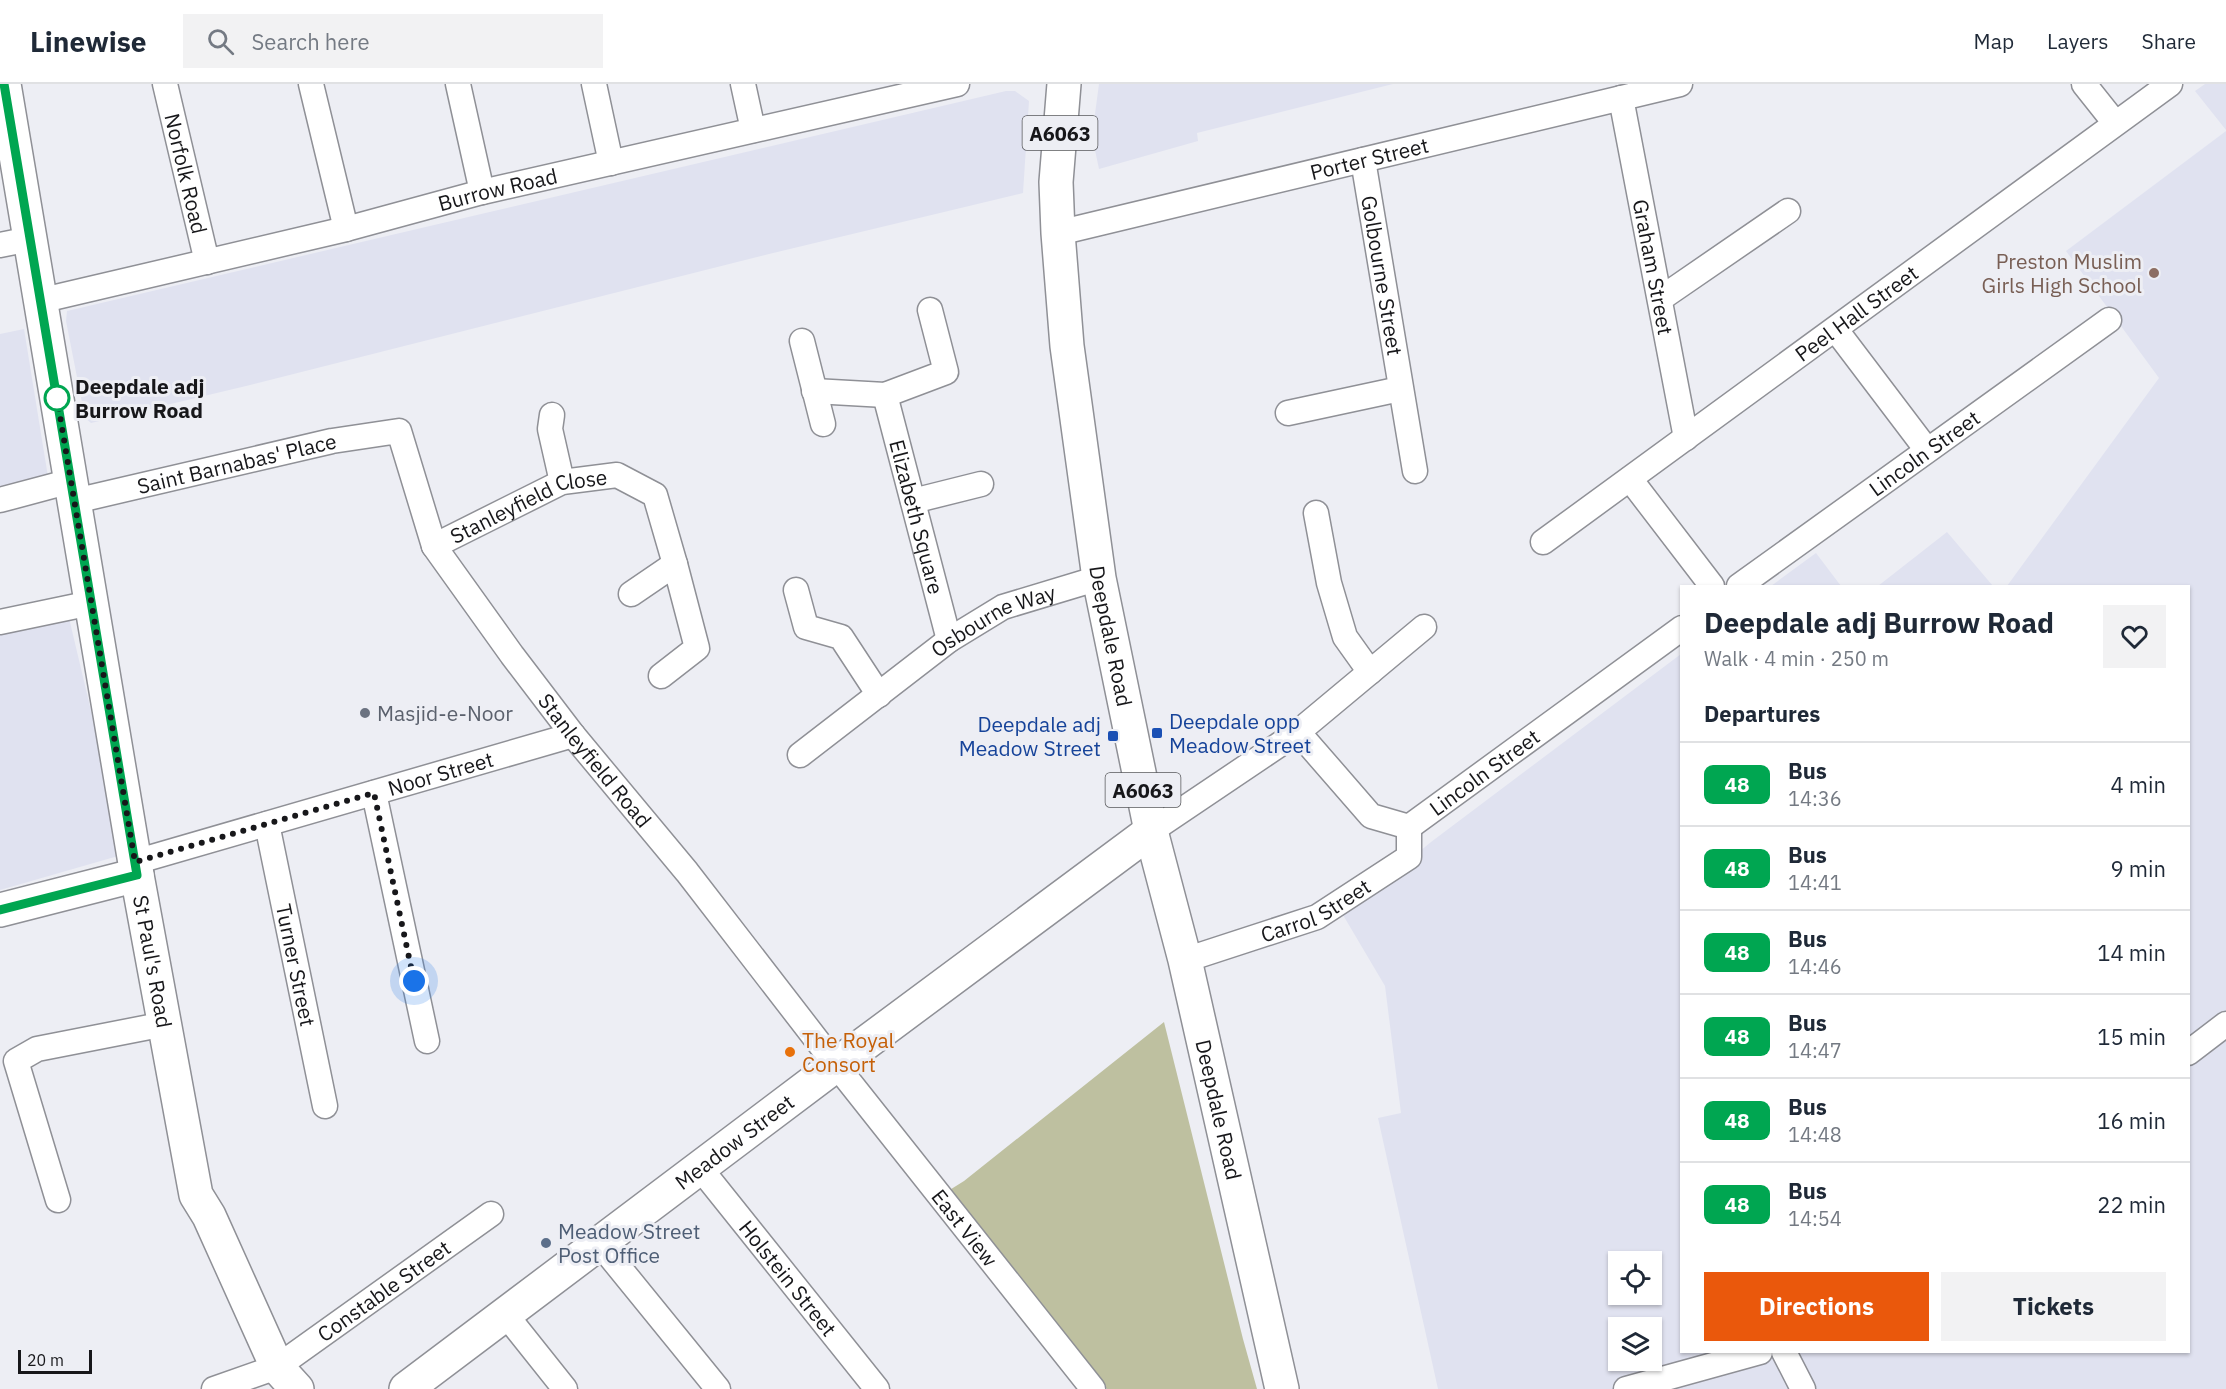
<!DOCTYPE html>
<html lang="en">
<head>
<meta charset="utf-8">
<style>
	:root { --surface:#fff; --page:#f2f2f3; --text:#1f2937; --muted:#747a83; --line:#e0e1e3; --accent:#ea580c }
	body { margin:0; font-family:"IBM Plex Sans",sans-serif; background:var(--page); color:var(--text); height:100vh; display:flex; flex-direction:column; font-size:22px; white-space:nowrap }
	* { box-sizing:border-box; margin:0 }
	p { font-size:20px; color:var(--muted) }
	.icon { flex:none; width:33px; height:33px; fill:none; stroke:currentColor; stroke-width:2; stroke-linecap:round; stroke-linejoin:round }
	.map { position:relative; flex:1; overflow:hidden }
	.side { position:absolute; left:1680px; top:501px; width:510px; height:768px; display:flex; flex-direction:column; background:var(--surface); border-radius:0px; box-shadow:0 2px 4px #0004 }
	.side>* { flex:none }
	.badge { padding:0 12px; border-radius:9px; font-size:21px; line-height:39px }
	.tools { position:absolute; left:1608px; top:1167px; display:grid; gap:12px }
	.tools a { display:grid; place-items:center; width:54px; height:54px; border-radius:0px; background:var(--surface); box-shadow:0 2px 4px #0004; font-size:30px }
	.scale { position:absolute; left:18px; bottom:15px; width:74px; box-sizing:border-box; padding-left:6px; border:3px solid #17171a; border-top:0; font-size:16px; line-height:21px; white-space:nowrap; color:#17171a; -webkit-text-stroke:4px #edeef4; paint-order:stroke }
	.you { position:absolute; width:30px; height:30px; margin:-15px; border:4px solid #fff; border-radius:50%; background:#1a73e8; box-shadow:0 0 0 9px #1a73e833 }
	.map>.badge { position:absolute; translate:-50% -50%; box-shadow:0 0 0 3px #fff }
	h2 { padding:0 24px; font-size:22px; line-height:54px }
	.round { display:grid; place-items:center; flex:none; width:63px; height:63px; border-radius:0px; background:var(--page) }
	.overview { display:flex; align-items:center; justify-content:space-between; height:102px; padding:0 24px }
	h1 { font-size:28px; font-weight:700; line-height:45px }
	.primary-button { display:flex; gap:12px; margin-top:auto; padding:12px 24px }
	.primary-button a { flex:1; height:69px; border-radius:0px; background:var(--accent); color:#fff; font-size:24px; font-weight:700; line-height:69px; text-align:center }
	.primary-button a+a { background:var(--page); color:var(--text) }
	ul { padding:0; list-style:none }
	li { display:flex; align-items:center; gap:18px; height:84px; padding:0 24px; border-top:2px solid var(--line) }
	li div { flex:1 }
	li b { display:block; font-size:22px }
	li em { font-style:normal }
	li .badge { min-width:66px; font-weight:700; text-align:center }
	header { display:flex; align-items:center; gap:36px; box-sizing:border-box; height:84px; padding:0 30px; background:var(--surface); border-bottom:2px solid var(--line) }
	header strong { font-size:28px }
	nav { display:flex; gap:33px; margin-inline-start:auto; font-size:21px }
	.search { width:420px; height:54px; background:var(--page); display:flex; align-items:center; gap:15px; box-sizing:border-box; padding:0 21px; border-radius:0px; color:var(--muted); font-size:22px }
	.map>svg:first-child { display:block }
	.built { fill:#e0e2f0; fill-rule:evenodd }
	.green { fill:#bec0a0 }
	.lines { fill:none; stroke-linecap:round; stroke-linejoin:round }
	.street-casing { stroke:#8f9096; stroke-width:27 }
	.secondary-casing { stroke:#8f9096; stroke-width:36 }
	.primary-casing { stroke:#8f9096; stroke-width:36 }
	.street { stroke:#fff; stroke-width:24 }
	.secondary { stroke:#fff; stroke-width:33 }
	.primary { stroke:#fff; stroke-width:33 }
	.line-casing { stroke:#fff; stroke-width:14 }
	.line { stroke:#00a651; stroke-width:9 }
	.walk { stroke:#17171a; stroke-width:6; stroke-dasharray:0 10.8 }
	.education-dot { fill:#8d6e63; stroke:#edeef4; stroke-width:2 }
	.stop-dot { fill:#fff; stroke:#00a651; stroke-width:3 }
	.worship-dot { fill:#6b7280; stroke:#edeef4; stroke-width:2 }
	.transit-dot { fill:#1a4fb4; stroke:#edeef4; stroke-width:2 }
	.food-dot { fill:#e8710a; stroke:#edeef4; stroke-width:2 }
	.service-dot { fill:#5c6f8a; stroke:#edeef4; stroke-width:2 }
	.labels { text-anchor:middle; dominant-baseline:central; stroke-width:6; stroke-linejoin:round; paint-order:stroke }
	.shield { fill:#edeef4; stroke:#57585b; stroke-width:1.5 }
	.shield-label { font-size:20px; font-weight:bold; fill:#17171a }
	.street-label { font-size:21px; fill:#17171a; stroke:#edeef4 }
	.education-label { font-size:21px; fill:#785e54; stroke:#edeef4; text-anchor:end }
	.stop-label { font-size:21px; font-weight:bold; fill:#17171a; stroke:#edeef4; text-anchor:start }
	.worship-label { font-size:21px; fill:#5b616d; stroke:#edeef4; text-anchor:start }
	.transit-label { font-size:21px; fill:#164399; stroke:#edeef4; text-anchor:start }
	.food-label { font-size:21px; fill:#c56008; stroke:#edeef4; text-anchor:start }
	.service-label { font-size:21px; fill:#4e5e75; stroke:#edeef4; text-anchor:start }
</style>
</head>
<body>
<header>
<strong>Linewise</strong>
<div class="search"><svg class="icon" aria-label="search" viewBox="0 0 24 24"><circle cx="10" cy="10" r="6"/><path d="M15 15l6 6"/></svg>Search here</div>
<nav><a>Map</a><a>Layers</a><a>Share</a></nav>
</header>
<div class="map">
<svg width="2226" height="1305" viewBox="0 0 2226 1305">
	<rect width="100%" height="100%" fill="#edeef4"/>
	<path class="built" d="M 1099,0 L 1393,0 L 1197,49 L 1198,57 L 1099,85 L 1092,52 Z
		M 2205,0 L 2226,0 L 2226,46 L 2195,7 Z
		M 1006,7 L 1015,7 L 1029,17 L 1023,109 L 769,170 L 246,302 L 91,339 L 85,334 L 66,237 L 67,227 Z
		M 2226,47 L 2226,1305 L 1438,1305 L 1378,1034 L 1401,1029 L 1385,902 L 1343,831 L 1431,758 L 1681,570 L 1682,1268 L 2188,1268 L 2188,502 L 2007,502 L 2159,294 L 2066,167 ZM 1618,1178 L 1652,1178 L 1652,1210 L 1618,1210 ZM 1618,1244 L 1652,1244 L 1652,1276 L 1618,1276 Z
		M 24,245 L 49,399 L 0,411 L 0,250 Z
		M 1947,448 L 1993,502 L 1878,502 Z
		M 1816,469 L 1841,502 L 1771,502 Z
		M 69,534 L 125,770 L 0,806 L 0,543 Z"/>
	<path class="green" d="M 1164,938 L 1243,1255 L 1257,1305 L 1107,1305 L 948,1107 L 964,1097 Z"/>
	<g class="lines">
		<g class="street-casing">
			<g id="street">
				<path id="s1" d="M 165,0 L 207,178"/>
				<path d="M 311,0 L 346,145"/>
				<path d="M 458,0 L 482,108"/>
				<path d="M 594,0 L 611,79"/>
				<path d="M 743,0 L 753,46"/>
				<path d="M 2084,0 L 2115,39"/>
				<path id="s2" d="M 1621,14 L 1686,354"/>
				<path id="s3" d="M 1363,76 L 1415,387"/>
				<path id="s4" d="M 1058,149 L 1680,0"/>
				<path d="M 0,161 L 30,155"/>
				<path d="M 1660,215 L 1788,127"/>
				<path id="s5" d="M 39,217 L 346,145 L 482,108 L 957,0"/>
				<path d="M 1836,246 L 1927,366"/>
				<path d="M 802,257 L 823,340"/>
				<path d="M 814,307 L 885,311 L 946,288 L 930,226"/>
				<path id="s6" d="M 885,311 L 949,556"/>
				<path d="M 1288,329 L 1400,305"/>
				<path d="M 552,331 L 550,345 L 562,398"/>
				<path d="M 1630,395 L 1712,502"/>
				<path d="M 0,416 L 71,397"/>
				<path id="s7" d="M 75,417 L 332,357 L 399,347 L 434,462 L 512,571 L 573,651 L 687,788 L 836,981 L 1093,1305"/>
				<path d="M 913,417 L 981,400"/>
				<path d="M 1316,429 L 1329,499 L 1345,553 L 1370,588"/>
				<path id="s8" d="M 1543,458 L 2170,0"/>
				<path id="s9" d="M 434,462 L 562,398 L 617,391 L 655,411 L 675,480"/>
				<path id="s10" d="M 1739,502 L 2109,236"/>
				<path d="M 796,506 L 806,543 L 841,553 L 879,611"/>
				<path d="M 631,510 L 675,480 L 697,564 L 661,592"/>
				<path d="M 0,538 L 91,519"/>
				<path id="s11" d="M 1298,648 L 1371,732 L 1409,743 L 1682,544"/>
				<path id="s12" d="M 800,671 L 949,556 L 1003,523 L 1099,494"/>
				<path d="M 374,709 L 427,957"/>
				<path id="s13" d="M 267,740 L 325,1022"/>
				<path d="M 1151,747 L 1298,648 L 1424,543"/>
				<path id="s14" d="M 135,778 L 573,651"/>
				<path id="s15" d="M 1185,876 L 1317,833 L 1409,773 L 1409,743"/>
				<path d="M 2188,969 L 2226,940"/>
				<path id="s16" d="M 700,1084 L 877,1305"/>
				<path d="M 58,1116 L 16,977 L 37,965 L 165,940"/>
				<path d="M 600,1160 L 718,1305"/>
				<path d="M 506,1231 L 565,1305"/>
				<path d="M 1784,1268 L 1803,1305"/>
				<path id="s17" d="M 214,1305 L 277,1283 L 491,1130"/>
				<path d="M 1626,1305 L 1760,1268"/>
			</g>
		</g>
		<g class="secondary-casing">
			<g id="secondary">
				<path id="s18" d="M 4,0 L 137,791 L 196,1111 L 209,1132 L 277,1283 L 297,1305"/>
				<path d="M 0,826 L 137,791"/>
				<path id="s19" d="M 406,1305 L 836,981 L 1151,747"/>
			</g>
		</g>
		<g class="primary-casing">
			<g id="primary">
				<path id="s20" d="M 1064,0 L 1056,98 L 1058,149 L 1067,262 L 1099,494 L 1151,747 L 1185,876 L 1282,1305"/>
			</g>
		</g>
		<use href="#street" class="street"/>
		<use href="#secondary" class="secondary"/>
		<use href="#primary" class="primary"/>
	</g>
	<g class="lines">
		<g class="line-casing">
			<path id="line" d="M 0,826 L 137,791 L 4,0"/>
		</g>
		<use href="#line" class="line"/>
		<path class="walk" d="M 57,314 L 135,778 L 374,709 L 414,897"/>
	</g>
	<circle class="education-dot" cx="2154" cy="189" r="6"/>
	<circle class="stop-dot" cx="57" cy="314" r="12"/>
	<circle class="worship-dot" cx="365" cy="629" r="6"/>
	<g class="transit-dot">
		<rect x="1151" y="643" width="12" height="12" rx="3"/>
		<rect x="1107" y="646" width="12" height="12" rx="3"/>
	</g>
	<circle class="food-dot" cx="790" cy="968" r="6"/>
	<circle class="service-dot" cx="546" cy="1159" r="6"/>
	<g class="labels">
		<g class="shield">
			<rect x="1022.5" y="32" width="75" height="34" rx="4.5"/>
			<rect x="1105.5" y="689" width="75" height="34" rx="4.5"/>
		</g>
		<g class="shield-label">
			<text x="1060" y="49">A6063</text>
			<text x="1143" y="706">A6063</text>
		</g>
		<g class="street-label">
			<text stroke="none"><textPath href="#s4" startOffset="320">Porter Street</textPath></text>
			<text stroke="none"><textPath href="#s1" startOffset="92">Norfolk Road</textPath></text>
			<text stroke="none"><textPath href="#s5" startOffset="472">Burrow Road</textPath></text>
			<text stroke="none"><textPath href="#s2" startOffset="172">Graham Street</textPath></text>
			<text stroke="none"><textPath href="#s3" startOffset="117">Golbourne Street</textPath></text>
			<text stroke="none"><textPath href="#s8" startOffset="388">Peel Hall Street</textPath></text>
			<text stroke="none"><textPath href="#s10" startOffset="228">Lincoln Street</textPath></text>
			<text stroke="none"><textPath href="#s7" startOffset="166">Saint Barnabas' Place</textPath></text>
			<text stroke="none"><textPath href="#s9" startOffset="104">Stanleyfield Close</textPath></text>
			<text stroke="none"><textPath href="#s6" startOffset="126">Elizabeth Square</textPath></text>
			<text stroke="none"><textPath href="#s12" startOffset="237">Osbourne Way</textPath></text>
			<text stroke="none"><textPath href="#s20" startOffset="556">Deepdale Road</textPath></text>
			<text stroke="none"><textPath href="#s7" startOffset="720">Stanleyfield Road</textPath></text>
			<text stroke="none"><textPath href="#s11" startOffset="244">Lincoln Street</textPath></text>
			<text stroke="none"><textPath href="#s14" startOffset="318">Noor Street</textPath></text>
			<text stroke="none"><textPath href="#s15" startOffset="140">Carrol Street</textPath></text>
			<text stroke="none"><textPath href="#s18" startOffset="890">St Paul's Road</textPath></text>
			<text stroke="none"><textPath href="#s13" startOffset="144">Turner Street</textPath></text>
			<text stroke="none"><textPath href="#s20" startOffset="1042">Deepdale Road</textPath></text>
			<text stroke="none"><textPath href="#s19" startOffset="411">Meadow Street</textPath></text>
			<text stroke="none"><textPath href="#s7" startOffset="1316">East View</textPath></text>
			<text stroke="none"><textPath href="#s16" startOffset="141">Holstein Street</textPath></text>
			<text stroke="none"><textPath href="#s17" startOffset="198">Constable Street</textPath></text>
		</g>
		<g class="education-label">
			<text x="2142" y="177">Preston Muslim<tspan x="2142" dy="24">Girls High School</tspan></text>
		</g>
		<g class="stop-label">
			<text x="75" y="302">Deepdale adj<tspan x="75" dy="24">Burrow Road</tspan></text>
		</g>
		<g class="worship-label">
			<text x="377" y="629">Masjid-e-Noor</text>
		</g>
		<g class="transit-label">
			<text x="1169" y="637">Deepdale opp<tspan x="1169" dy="24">Meadow Street</tspan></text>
			<text x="1101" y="640" text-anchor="end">Deepdale adj<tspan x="1101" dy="24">Meadow Street</tspan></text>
		</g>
		<g class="food-label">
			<text x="802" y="956">The Royal<tspan x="802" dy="24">Consort</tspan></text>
		</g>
		<g class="service-label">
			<text x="558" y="1147">Meadow Street<tspan x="558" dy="24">Post Office</tspan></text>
		</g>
	</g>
</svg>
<div class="tools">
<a><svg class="icon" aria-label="locate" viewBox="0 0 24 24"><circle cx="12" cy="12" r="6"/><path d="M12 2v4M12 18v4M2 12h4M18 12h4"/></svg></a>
<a><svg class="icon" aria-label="layers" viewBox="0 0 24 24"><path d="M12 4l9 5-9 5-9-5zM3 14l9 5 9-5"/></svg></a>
</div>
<div class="scale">20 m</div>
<div class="you" style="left:414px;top:897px"></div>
<section class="side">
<div class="overview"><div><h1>Deepdale adj Burrow Road</h1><p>Walk · 4 min · 250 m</p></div><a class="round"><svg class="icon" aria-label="heart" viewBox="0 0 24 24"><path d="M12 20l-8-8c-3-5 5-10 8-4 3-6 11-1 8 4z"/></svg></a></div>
<h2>Departures</h2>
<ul>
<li><span class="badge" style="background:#00a651;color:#fff">48</span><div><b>Bus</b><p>14:36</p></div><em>4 min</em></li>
<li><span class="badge" style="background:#00a651;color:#fff">48</span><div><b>Bus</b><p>14:41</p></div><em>9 min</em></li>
<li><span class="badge" style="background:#00a651;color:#fff">48</span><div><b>Bus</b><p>14:46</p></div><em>14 min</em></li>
<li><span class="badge" style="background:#00a651;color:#fff">48</span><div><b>Bus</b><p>14:47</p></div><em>15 min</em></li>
<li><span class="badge" style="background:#00a651;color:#fff">48</span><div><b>Bus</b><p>14:48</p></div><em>16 min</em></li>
<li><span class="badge" style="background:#00a651;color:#fff">48</span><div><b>Bus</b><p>14:54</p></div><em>22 min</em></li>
</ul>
<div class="primary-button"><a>Directions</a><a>Tickets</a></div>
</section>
</div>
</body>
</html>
